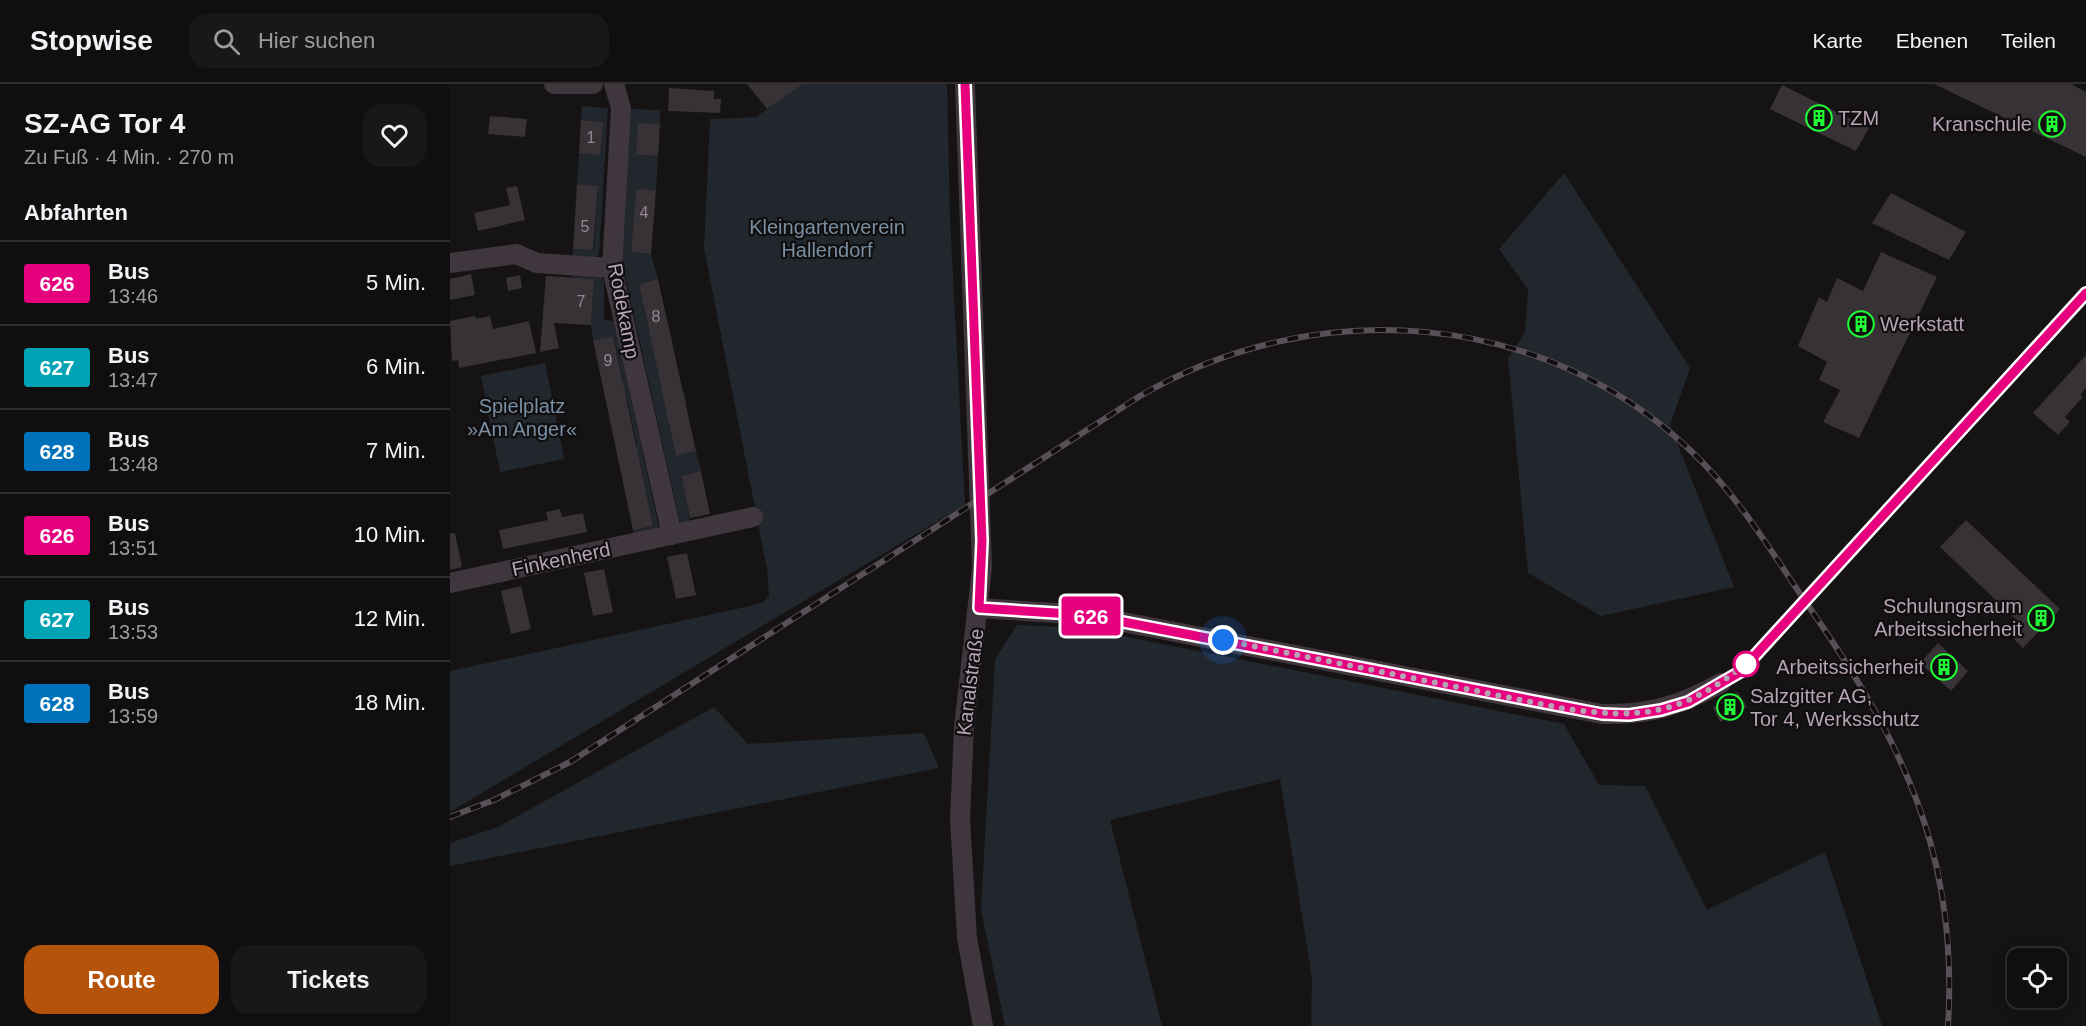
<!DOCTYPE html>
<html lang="de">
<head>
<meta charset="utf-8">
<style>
	:root { --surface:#100e0f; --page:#191718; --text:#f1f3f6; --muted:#9c9c9e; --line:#302e2f; --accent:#b45309 }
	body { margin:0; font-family:Arial,sans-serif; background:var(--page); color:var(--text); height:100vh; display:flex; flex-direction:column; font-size:22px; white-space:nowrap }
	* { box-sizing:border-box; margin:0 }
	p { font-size:20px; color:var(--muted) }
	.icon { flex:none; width:33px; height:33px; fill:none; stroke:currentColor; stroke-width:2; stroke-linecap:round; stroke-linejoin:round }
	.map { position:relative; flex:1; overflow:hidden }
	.panel { display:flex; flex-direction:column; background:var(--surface); width:450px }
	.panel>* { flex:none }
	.badge { padding:0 12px; border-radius:4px; font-size:21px; line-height:39px }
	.buttons { position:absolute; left:1557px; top:864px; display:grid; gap:12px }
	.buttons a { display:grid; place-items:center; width:60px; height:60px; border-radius:12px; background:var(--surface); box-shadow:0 3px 15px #0003,0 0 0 2px var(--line); font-size:30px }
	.you { position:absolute; width:30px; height:30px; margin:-15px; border:4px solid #fff; border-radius:50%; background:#1a73e8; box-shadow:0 0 0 9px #1a73e833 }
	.map>.badge { position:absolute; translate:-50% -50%; box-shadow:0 0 0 3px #fff }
	h2 { padding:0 24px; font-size:22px; line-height:54px }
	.round { display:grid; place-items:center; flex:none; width:63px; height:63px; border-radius:18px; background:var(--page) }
	.headline { display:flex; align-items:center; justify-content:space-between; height:102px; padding:0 24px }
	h1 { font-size:28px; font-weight:700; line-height:45px }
	.action { display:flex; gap:12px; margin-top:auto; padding:12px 24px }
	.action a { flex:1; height:69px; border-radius:18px; background:var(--accent); color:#fff; font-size:24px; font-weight:700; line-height:69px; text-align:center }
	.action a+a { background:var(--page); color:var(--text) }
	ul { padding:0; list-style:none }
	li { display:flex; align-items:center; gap:18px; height:84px; padding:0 24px; border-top:2px solid var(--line) }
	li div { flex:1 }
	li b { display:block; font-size:22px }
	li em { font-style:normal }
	li .badge { min-width:66px; font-weight:700; text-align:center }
	header { display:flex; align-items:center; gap:36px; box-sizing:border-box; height:84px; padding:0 30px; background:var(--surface); border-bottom:2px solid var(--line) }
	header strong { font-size:28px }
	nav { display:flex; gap:33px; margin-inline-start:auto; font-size:21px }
	.search { width:420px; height:54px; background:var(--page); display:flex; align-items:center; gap:15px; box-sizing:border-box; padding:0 21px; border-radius:18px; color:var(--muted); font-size:22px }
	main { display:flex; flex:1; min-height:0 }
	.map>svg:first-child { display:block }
	.green { fill:#22272d }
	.building { fill:#373235 }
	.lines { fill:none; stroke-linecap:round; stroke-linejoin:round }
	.minor { stroke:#3f373d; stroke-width:20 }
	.rail-casing { stroke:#594f57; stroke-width:6 }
	.rail { stroke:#100e0f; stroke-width:4; stroke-dasharray:11; stroke-linecap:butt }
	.line-casing { stroke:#fff; stroke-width:14 }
	.line { stroke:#e6007e; stroke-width:9 }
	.walk { stroke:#b6a3b4; stroke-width:6; stroke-dasharray:0 10.8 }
	.stop-dot { fill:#fff; stroke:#e6007e; stroke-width:3 }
	.labels { text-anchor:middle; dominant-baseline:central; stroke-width:4.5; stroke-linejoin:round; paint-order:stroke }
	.number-label { font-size:16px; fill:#968794 }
	.poi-label { font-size:20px; fill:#b6a3b4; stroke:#100e0f; text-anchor:start }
	.park-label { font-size:20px; fill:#788ea3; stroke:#100e0f }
	.street-label { font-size:20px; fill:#b6a3b4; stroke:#100e0f }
</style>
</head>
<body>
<header>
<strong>Stopwise</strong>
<div class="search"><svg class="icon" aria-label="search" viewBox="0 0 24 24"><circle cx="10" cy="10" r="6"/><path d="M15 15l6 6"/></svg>Hier suchen</div>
<nav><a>Karte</a><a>Ebenen</a><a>Teilen</a></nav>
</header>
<main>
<section class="panel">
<div class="headline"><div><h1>SZ-AG Tor 4</h1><p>Zu Fuß · 4 Min. · 270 m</p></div><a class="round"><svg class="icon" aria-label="heart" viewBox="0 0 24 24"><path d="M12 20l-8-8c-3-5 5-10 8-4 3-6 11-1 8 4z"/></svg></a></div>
<h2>Abfahrten</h2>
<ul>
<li><span class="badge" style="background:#e6007e;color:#fff">626</span><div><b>Bus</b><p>13:46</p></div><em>5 Min.</em></li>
<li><span class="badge" style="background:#00a3b4;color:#fff">627</span><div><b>Bus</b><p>13:47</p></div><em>6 Min.</em></li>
<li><span class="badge" style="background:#0072bc;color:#fff">628</span><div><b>Bus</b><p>13:48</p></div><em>7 Min.</em></li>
<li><span class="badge" style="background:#e6007e;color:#fff">626</span><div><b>Bus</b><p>13:51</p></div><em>10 Min.</em></li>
<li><span class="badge" style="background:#00a3b4;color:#fff">627</span><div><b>Bus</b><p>13:53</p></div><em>12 Min.</em></li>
<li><span class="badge" style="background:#0072bc;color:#fff">628</span><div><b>Bus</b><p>13:59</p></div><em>18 Min.</em></li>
</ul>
<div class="action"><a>Route</a><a>Tickets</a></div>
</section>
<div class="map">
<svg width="1636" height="942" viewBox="0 0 1636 942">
	<rect width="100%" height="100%" fill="#151314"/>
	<path class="green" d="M 352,0 L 497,0 L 500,135 L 515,421 L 0,728 L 0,587 L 300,522 L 314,518 L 319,512 L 317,485 L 254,164 L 260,35 L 306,33 Z
		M 132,22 L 158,24 L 149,170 L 144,177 L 122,175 L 123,165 L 144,166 L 148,102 L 127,100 L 129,69 L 150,70 L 152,38 L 131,36 Z
		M 179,25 L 210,26 L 210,40 L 187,71 L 208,72 L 206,106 L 186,105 L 181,168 L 201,170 L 208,195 L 189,200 L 199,247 L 219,243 L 223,259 L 203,264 L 213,309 L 233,305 L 237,321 L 217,326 L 226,372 L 246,367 L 251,387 L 231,392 L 240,437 L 232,448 L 171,173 Z
		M 1114,89 L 1240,284 L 1220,341 L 1284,503 L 1151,532 L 1078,489 L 1058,274 L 1075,249 L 1078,205 L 1049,165 Z
		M 122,189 L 149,191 L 154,196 L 154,236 L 164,237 L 211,453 L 186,458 L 183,446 L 203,442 L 190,381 L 167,367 L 187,362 L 177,315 L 156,319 L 173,296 L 163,252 L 143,256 L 141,241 L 144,195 L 122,193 Z
		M 95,279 L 114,375 L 50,388 L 31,292 Z
		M 567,541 L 633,544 L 1114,640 L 1149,701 L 1195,702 L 1257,826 L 1375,768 L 1432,942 L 861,942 L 862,894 L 830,695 L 660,736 L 712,942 L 555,942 L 531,826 L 545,575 Z
		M 264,623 L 298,660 L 474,649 L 489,684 L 0,782 L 0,759 L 48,743 Z"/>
	<path class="building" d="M 297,0 L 353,0 L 317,25 Z
		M 1484,0 L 1621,0 L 1636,8 L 1636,73 Z
		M 1332,1 L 1419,44 L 1406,67 L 1320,25 Z
		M 219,4 L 264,7 L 264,15 L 271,15 L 270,29 L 218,27 Z
		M 40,32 L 77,35 L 75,53 L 38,50 Z
		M 131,36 L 153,38 L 150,71 L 129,69 Z
		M 188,39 L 210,40 L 208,72 L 186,71 Z
		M 127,100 L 148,102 L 143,166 L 123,165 Z
		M 67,102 L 75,136 L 28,147 L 24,129 L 60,121 L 56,104 Z
		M 186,105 L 206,106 L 201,170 L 181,168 Z
		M 1441,109 L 1516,148 L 1499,176 L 1422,139 Z
		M 1431,168 L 1487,193 L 1409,354 L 1373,338 L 1390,306 L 1369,296 L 1377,278 L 1348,262 L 1369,213 L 1377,218 L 1387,194 L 1413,207 Z
		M 21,190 L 25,211 L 0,216 L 0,195 Z
		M 70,191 L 72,204 L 58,207 L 56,194 Z
		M 96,192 L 144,195 L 141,241 L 104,239 L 109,264 L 90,268 Z
		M 208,195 L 246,367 L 226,372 L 189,200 Z
		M 25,232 L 26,235 L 40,232 L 43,245 L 79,237 L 86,269 L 9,284 L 8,276 L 2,277 L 0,237 Z
		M 163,252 L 203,442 L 183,446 L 143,256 Z
		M 1636,271 L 1636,304 L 1630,311 L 1633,313 L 1615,333 L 1620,338 L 1608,351 L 1583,329 Z
		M 251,387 L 260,430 L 240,434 L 231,392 Z
		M 110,425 L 112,433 L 133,429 L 137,448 L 53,465 L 49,446 L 98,436 L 96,428 Z
		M 1516,436 L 1610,525 L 1573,564 L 1562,553 L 1573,542 L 1490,463 Z
		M 0,449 L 5,449 L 12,483 L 0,486 Z
		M 237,469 L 246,511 L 226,515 L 217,473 Z
		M 154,485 L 163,528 L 143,532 L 134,489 Z
		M 71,502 L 81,545 L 61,550 L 51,507 Z
		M 1488,559 L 1518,587 L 1501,607 L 1470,579 Z
		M 1288,608 L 1297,623 L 1270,638 L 1263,623 Z"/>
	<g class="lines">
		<path class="minor" d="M 104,0 L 143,0
			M 164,0 L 171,24 L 162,184 L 222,451
			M 515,0 L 532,484 L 514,643 L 510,735 L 517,854 L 533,942
			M 0,179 L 66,170 L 87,179 L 162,184
			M 0,499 L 303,433
			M 529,524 L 637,531 L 1152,630 C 1200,631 1229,622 1271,599"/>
		<g class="rail-casing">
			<path id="rail" d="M 0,733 L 44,716 L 120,678 L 690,312 C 864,210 1091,225 1240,366 C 1287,410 1321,467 1357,520 C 1452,657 1509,770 1498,942"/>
		</g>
		<use href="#rail" class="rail"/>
	</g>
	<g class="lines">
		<g class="line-casing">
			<path id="line" d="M 515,0 L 532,457 L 529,524 L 637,531 L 1152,630 L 1179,631 L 1211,626 L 1238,618 L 1290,588 L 1636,209"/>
		</g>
		<use href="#line" class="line"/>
		<path class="walk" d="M 773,556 L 1111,624 C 1191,636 1231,631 1296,580"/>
	</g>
	<defs>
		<g id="building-ring" transform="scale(1.35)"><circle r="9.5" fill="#100e0f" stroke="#20ff36" stroke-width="1.5"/><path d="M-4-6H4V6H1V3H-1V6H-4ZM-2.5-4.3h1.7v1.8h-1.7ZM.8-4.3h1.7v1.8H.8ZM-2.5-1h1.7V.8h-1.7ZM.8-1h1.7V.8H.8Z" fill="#20ff36"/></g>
	</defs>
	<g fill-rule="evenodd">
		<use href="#building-ring" x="1369" y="34"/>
		<use href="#building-ring" x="1602" y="40"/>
		<use href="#building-ring" x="1411" y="240"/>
		<use href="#building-ring" x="1591" y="534"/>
		<use href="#building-ring" x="1494" y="583"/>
		<use href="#building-ring" x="1280" y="623"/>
	</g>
	<circle class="stop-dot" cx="1296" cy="580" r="12"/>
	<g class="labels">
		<g class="number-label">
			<text x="141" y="53">1</text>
			<text x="194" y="128">4</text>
			<text x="135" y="142">5</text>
			<text x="131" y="217">7</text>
			<text x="206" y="232">8</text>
			<text x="158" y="276">9</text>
		</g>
		<g class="poi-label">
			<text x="1388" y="34">TZM</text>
			<text x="1582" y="40" text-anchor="end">Kranschule</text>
			<text x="1430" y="240">Werkstatt</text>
			<text x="1572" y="522" text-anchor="end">Schulungsraum<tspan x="1572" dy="23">Arbeitssicherheit</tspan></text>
			<text x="1474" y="583" text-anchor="end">Arbeitssicherheit</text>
			<text x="1300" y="612">Salzgitter AG,<tspan x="1300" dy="23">Tor 4, Werksschutz</tspan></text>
		</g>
		<g class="park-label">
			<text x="377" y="143">Kleingartenverein<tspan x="377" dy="23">Hallendorf</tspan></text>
			<text x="72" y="322">Spielplatz<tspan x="72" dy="23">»Am Anger«</tspan></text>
		</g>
		<g class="street-label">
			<text transform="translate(174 227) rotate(79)">Rodekamp</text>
			<text transform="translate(111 475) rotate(-12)">Finkenherd</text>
			<text transform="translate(520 598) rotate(-83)">Kanalstraße</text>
		</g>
	</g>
</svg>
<div class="buttons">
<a><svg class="icon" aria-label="locate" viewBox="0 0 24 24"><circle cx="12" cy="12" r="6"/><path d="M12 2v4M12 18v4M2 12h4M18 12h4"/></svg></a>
</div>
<div class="you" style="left:773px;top:556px"></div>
<b class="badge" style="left:641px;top:532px;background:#e6007e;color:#fff">626</b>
</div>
</main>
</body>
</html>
